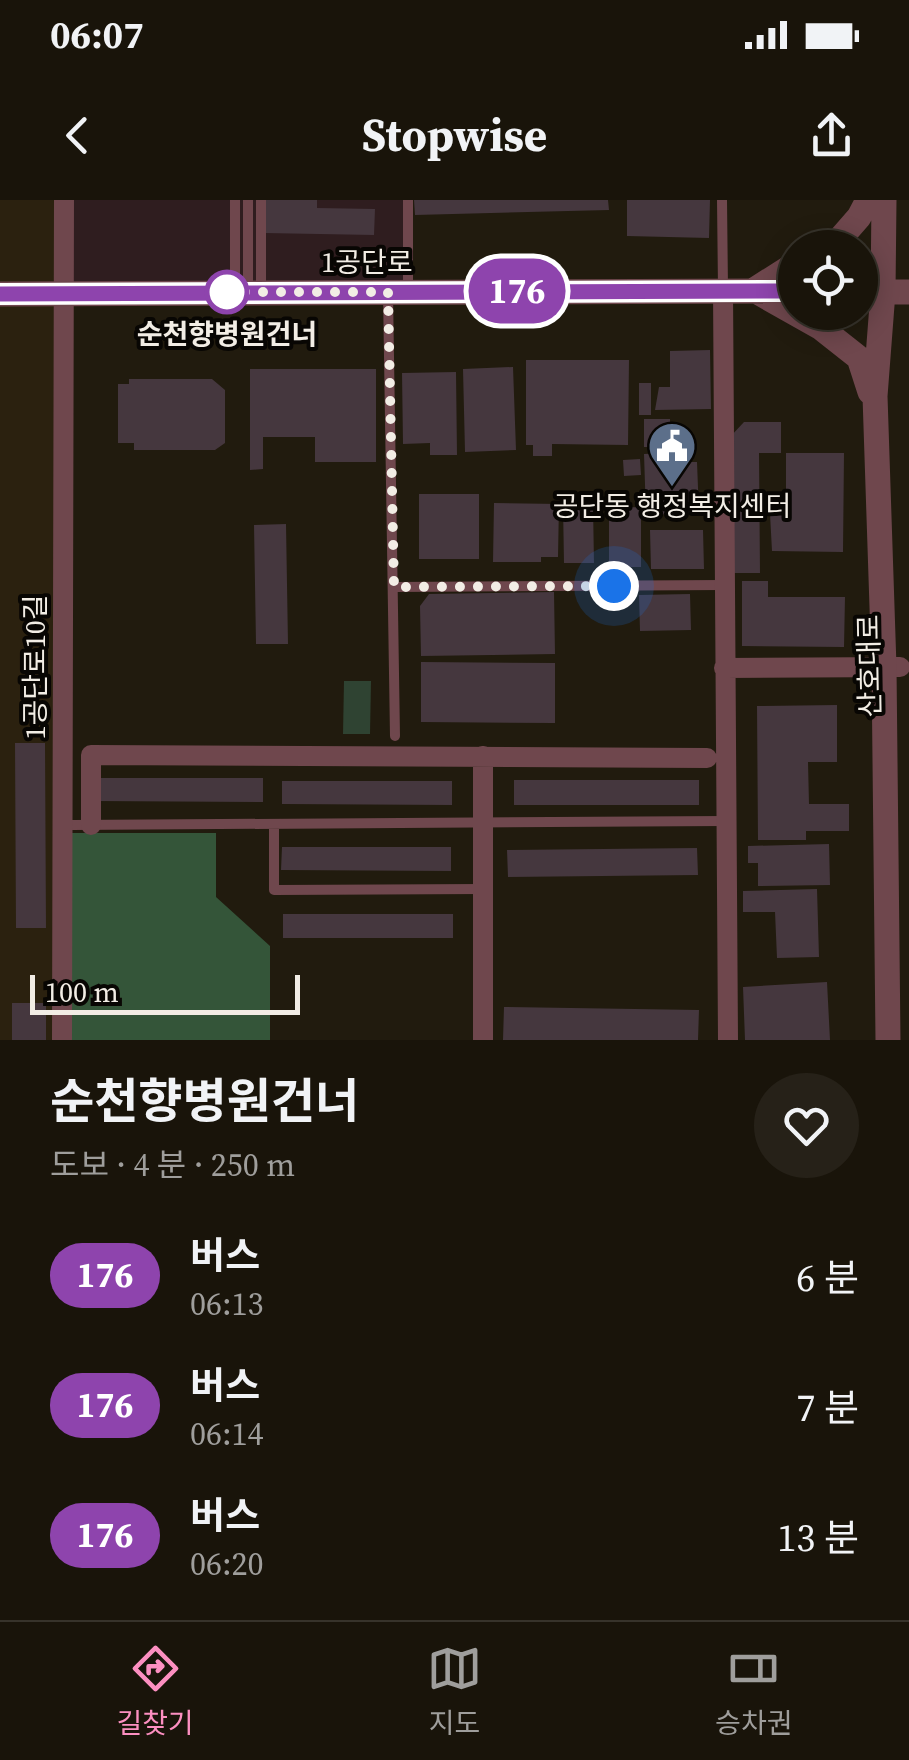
<!DOCTYPE html>
<html lang="ko">
<head>
<meta charset="utf-8">
<style>
	:root { --surface:#19140a; --page:#262118; --text:#f1f3f6; --muted:#9f9e9c; --line:#37332b; --accent:#fc8fc1 }
	body { margin:0; font-family:"Source Serif 4","Noto Sans KR",serif; background:var(--page); color:var(--text); height:100vh; display:flex; flex-direction:column; font-size:38px; white-space:nowrap }
	* { box-sizing:border-box; margin:0 }
	p { font-size:32px; color:var(--muted) }
	.icon { flex:none; width:55px; height:55px; fill:none; stroke:currentColor; stroke-width:2; stroke-linecap:round; stroke-linejoin:round }
	.map { position:relative; height:840px; overflow:hidden }
	.details { display:flex; flex-direction:column; background:var(--surface); flex:1 }
	.details>* { flex:none }
	.badge { padding:0 20px; border-radius:32px; font-size:35px; line-height:65px }
	.fabs { position:absolute; left:778px; top:30px; display:grid; gap:20px }
	.fabs a { display:grid; place-items:center; width:100px; height:100px; border-radius:50%; background:var(--surface); box-shadow:0 5px 25px #0003,0 0 0 2px var(--line); font-size:50px }
	.scale { position:absolute; left:30px; bottom:25px; width:270px; box-sizing:border-box; padding-left:10px; border:5px solid #f2ede5; border-top:0; font-size:28px; line-height:35px; white-space:nowrap; color:#f2ede5; -webkit-text-stroke:8px #080603; paint-order:stroke }
	.you { position:absolute; width:50px; height:50px; margin:-25px; border:8px solid #fff; border-radius:50%; background:#1a73e8; box-shadow:0 0 0 15px #1a73e833 }
	.map>.badge { position:absolute; translate:-50% -50%; box-shadow:0 0 0 5px #fff }
	.round { display:grid; place-items:center; flex:none; width:105px; height:105px; border-radius:52px; background:var(--page) }
	.summary { display:flex; align-items:center; justify-content:space-between; height:170px; padding:0 50px }
	h1 { font-size:48px; font-weight:700; line-height:75px }
	ul { padding:0; list-style:none }
	li { display:flex; align-items:center; gap:30px; height:130px; padding:0 50px }
	li div { flex:1 }
	li b { display:block; font-size:38px }
	li em { font-style:normal }
	li .badge { min-width:110px; font-weight:700; text-align:center }
	.status { display:flex; justify-content:space-between; align-items:center; height:70px; padding:0 50px; background:var(--surface); direction:ltr }
	.status svg { height:28px; fill:currentColor }
	header { display:flex; justify-content:space-between; align-items:center; height:130px; padding:0 50px; background:var(--surface); font-size:45px; font-weight:700 }
	.menu { display:flex; justify-content:space-around; align-items:center; height:140px; border-top:2px solid var(--line); background:var(--surface); font-size:28px; color:var(--muted) }
	.menu a { display:grid; justify-items:center; gap:5px }
	.menu .active { color:var(--accent) }
	.map>svg:first-child { display:block }
	.built { fill:#2b210f }
	.medical { fill:#2f1d1f }
	.green { fill:#2f4332 }
	.forest { fill:#345539 }
	.building { fill:#45373e }
	.lines { fill:none; stroke-linecap:round; stroke-linejoin:round }
	.service { stroke:#6f474d; stroke-width:10 }
	.minor { stroke:#6f474d; stroke-width:20 }
	.tertiary { stroke:#6f474d; stroke-width:25 }
	.line-casing { stroke:#fff; stroke-width:22 }
	.line { stroke:#8e44ad; stroke-width:15 }
	.walk { stroke:#f2ede5; stroke-width:10; stroke-dasharray:0 18 }
	.stop-dot { fill:#fff; stroke:#8e44ad; stroke-width:5 }
	.labels { text-anchor:middle; dominant-baseline:central; stroke-width:8; stroke-linejoin:round; paint-order:stroke }
	.street-label { font-size:28px; fill:#f2ede5; stroke:#080603 }
	.stop-label { font-size:28px; font-weight:bold; fill:#f2ede5; stroke:#080603 }
	.poi-label { font-size:28px; fill:#f2ede5; stroke:#080603 }
</style>
</head>
<body>
<div class="status"><b>06:07</b><svg viewBox="0 0 49 12"><path d="M0 12V9h3v3zM5 12V6h3v6zM10 12V3h3v9zM15 12V0h3v12zM26 1h20v11H26zM47 4h2v5h-2z"/></svg></div>
<header><svg class="icon" aria-label="back" viewBox="0 0 24 24"><path d="M15 5l-7 7 7 7"/></svg>Stopwise<svg class="icon" aria-label="share" viewBox="0 0 24 24"><path d="M12 15V3M7 8l5-5 5 5M5 13v7h14v-7"/></svg></header>
<div class="map">
<svg width="909" height="840" viewBox="0 0 909 840">
	<rect width="100%" height="100%" fill="#211b0e"/>
	<path class="built" d="M 0,0 L 64,0 L 62,840 L 0,840 Z"/>
	<path class="medical" d="M 64,0 L 407,0 L 408,91 L 63,94 Z"/>
	<path class="green" d="M 344,481 L 371,481 L 370,534 L 343,534 Z"/>
	<path class="forest" d="M 72,633 L 216,633 L 216,697 L 270,746 L 270,840 L 72,840 Z"/>
	<path class="building" d="M 265,0 L 317,0 L 317,8 L 375,9 L 374,35 L 264,33 Z
		M 414,0 L 608,0 L 609,10 L 415,15 Z
		M 627,0 L 710,0 L 709,38 L 627,36 Z
		M 710,150 L 711,209 L 655,210 L 659,187 L 670,187 L 670,151 Z
		M 526,160 L 629,160 L 628,245 L 552,244 L 552,256 L 533,256 L 533,245 L 526,245 Z
		M 513,167 L 516,250 L 465,252 L 463,169 Z
		M 250,169 L 376,169 L 376,262 L 315,262 L 315,237 L 263,237 L 263,269 L 250,270 Z
		M 456,172 L 457,255 L 430,255 L 430,243 L 403,244 L 402,173 Z
		M 129,179 L 212,179 L 225,190 L 225,243 L 215,250 L 134,250 L 134,243 L 118,243 L 118,184 L 129,184 Z
		M 639,183 L 651,183 L 651,215 L 639,215 Z
		M 644,219 L 670,219 L 670,247 L 644,247 Z
		M 744,222 L 781,222 L 781,253 L 759,253 L 760,373 L 732,373 L 730,237 Z
		M 685,252 L 686,262 L 697,262 L 699,313 L 646,315 L 644,254 Z
		M 786,253 L 844,253 L 843,352 L 772,351 L 769,295 L 786,296 Z
		M 640,259 L 641,275 L 624,276 L 623,260 Z
		M 419,294 L 479,294 L 479,359 L 419,359 Z
		M 494,303 L 559,304 L 558,357 L 541,357 L 541,362 L 493,362 Z
		M 563,305 L 593,305 L 594,363 L 564,363 Z
		M 641,307 L 641,367 L 609,367 L 609,308 Z
		M 286,324 L 288,444 L 256,444 L 254,325 Z
		M 650,330 L 703,330 L 704,369 L 651,369 Z
		M 742,381 L 768,381 L 768,397 L 845,397 L 844,447 L 742,446 Z
		M 554,392 L 555,454 L 421,456 L 420,406 L 429,394 Z
		M 690,394 L 691,430 L 640,431 L 639,395 Z
		M 421,462 L 555,463 L 555,523 L 421,522 Z
		M 837,505 L 837,562 L 808,562 L 809,604 L 849,604 L 849,631 L 806,631 L 806,640 L 758,640 L 757,506 Z
		M 15,543 L 45,543 L 46,728 L 16,728 Z
		M 93,578 L 263,578 L 263,602 L 93,601 Z
		M 514,580 L 699,580 L 699,605 L 514,605 Z
		M 282,581 L 452,581 L 452,605 L 282,604 Z
		M 829,644 L 830,685 L 758,686 L 758,663 L 748,663 L 748,646 Z
		M 282,647 L 451,647 L 451,671 L 281,670 Z
		M 697,648 L 698,675 L 508,677 L 507,650 Z
		M 817,689 L 819,757 L 777,758 L 775,712 L 743,712 L 743,691 Z
		M 283,714 L 453,714 L 453,738 L 283,738 Z
		M 827,782 L 830,840 L 745,840 L 743,787 Z
		M 12,803 L 46,803 L 46,840 L 12,840 Z
		M 504,807 L 699,810 L 698,840 L 503,840 Z"/>
	<g class="lines">
		<path class="service" d="M 235,0 L 235,92
			M 261,0 L 261,92
			M 408,0 L 408,90
			M 722,0 L 723,89
			M 248,91 L 248,0
			M 388,93 L 395,536
			M 395,387 L 723,385
			M 72,625 L 726,621
			M 274,625 L 274,690 L 483,689"/>
		<path class="minor" d="M 723,90 L 728,840
			M 724,468 L 900,467
			M 483,556 L 483,840
			M 91,625 L 91,555 L 707,558
			M 62,840 L 64,0"/>
		<path class="tertiary" d="M 884,0 L 883,92 L 875,196 L 884,467 L 888,840
			M 832,48 L 859,17 L 868,0
			M 795,64 L 754,90 L 821,128 L 859,158 L 870,192
			M 860,92 L 909,92
			M 0,94 L 795,91"/>
	</g>
	<g class="lines">
		<g class="line-casing">
			<path id="line" d="M 0,94 L 795,91"/>
		</g>
		<use href="#line" class="line"/>
		<path class="walk" d="M 227,92 L 388,92 L 394,387 L 614,386"/>
	</g>
	<defs>
		<g id="civic-pin" transform="scale(2.5)"><path d="M0 17L-7.5 6A9.5 9.5 0 1 1 7.5 6Z" fill="#5c6f8a" stroke="#080603"/><path d="M-.6-6.5H3V-4.5H.6V-3L4-1V1h2V6H-6V1h2V-1L-.6-3ZM-1.2 2.5V6h2.4V2.5Z" fill="#fff"/></g>
	</defs>
	<g fill-rule="evenodd">
		<use href="#civic-pin" x="672" y="246"/>
	</g>
	<circle class="stop-dot" cx="227" cy="92" r="20"/>
	<g class="labels">
		<g class="street-label">
			<text x="367" y="62">1공단로</text>
			<text transform="translate(869 466) rotate(-91)">산호대로</text>
			<text transform="translate(35 467) rotate(-90)">1공단로10길</text>
		</g>
		<g class="stop-label">
			<text x="227" y="134">순천향병원건너</text>
		</g>
		<g class="poi-label">
			<text x="672" y="306">공단동 행정복지센터</text>
		</g>
	</g>
</svg>
<div class="fabs">
<a><svg class="icon" aria-label="locate" viewBox="0 0 24 24"><circle cx="12" cy="12" r="6"/><path d="M12 2v4M12 18v4M2 12h4M18 12h4"/></svg></a>
</div>
<div class="scale">100 m</div>
<div class="you" style="left:614px;top:386px"></div>
<b class="badge" style="left:517px;top:91px;background:#8e44ad;color:#fff">176</b>
</div>
<section class="details">
<div class="summary"><div><h1>순천향병원건너</h1><p>도보 · 4 분 · 250 m</p></div><a class="round"><svg class="icon" aria-label="heart" viewBox="0 0 24 24"><path d="M12 20l-8-8c-3-5 5-10 8-4 3-6 11-1 8 4z"/></svg></a></div>
<ul>
<li><span class="badge" style="background:#8e44ad;color:#fff">176</span><div><b>버스</b><p>06:13</p></div><em>6 분</em></li>
<li><span class="badge" style="background:#8e44ad;color:#fff">176</span><div><b>버스</b><p>06:14</p></div><em>7 분</em></li>
<li><span class="badge" style="background:#8e44ad;color:#fff">176</span><div><b>버스</b><p>06:20</p></div><em>13 분</em></li>
</ul>
</section>
<nav class="menu">
<a class="active"><svg class="icon" aria-label="directions" viewBox="0 0 24 24"><path d="M12 3l9 9-9 9-9-9zM9 14v-3h6M13 9l2 2-2 2"/></svg>길찾기</a>
<a><svg class="icon" aria-label="map" viewBox="0 0 24 24"><path d="M3 6l6-2 6 2 6-2v14l-6 2-6-2-6 2zM9 4v14M15 6v14"/></svg>지도</a>
<a><svg class="icon" aria-label="tickets" viewBox="0 0 24 24"><path d="M3 7h18v10H3zM15 7v10"/></svg>승차권</a>
</nav>
</body>
</html>
